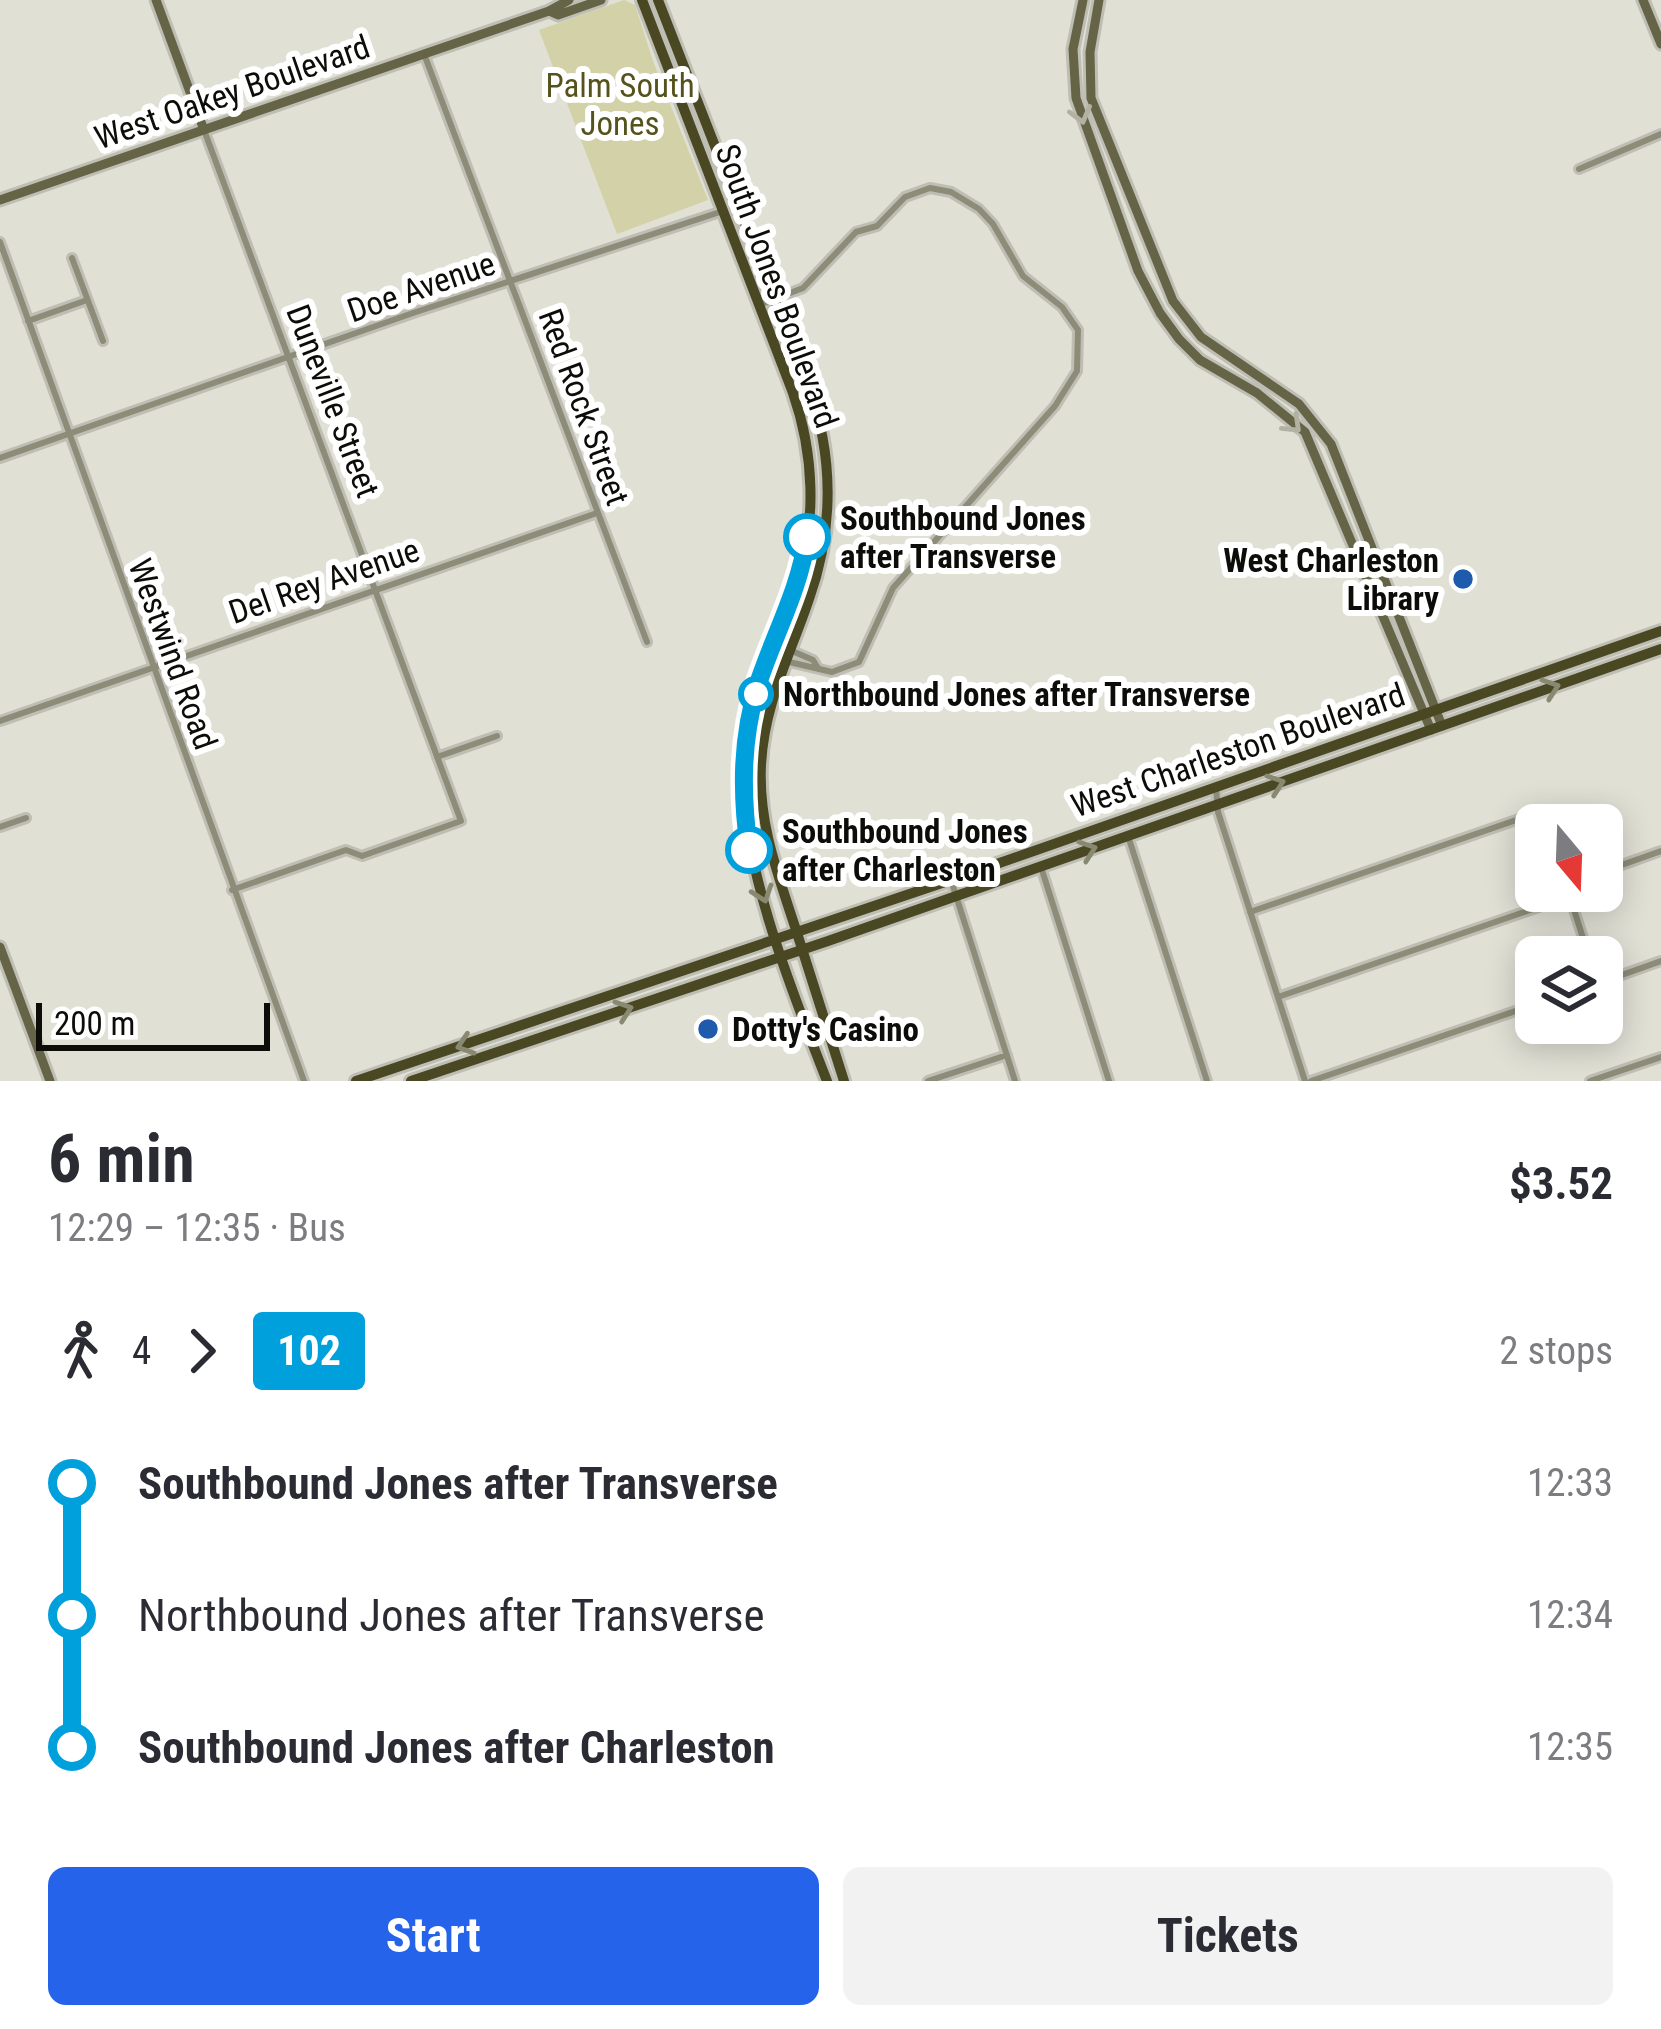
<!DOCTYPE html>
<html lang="en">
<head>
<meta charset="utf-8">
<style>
	:root { --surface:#fff; --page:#f2f2f3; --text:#2b2b33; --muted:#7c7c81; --accent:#2563eb }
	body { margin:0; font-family:"Roboto Condensed",sans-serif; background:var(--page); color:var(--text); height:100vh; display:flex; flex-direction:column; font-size:45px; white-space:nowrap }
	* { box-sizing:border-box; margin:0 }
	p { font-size:39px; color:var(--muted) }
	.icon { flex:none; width:66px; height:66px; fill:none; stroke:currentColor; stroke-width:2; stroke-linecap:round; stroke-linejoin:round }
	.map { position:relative; height:1081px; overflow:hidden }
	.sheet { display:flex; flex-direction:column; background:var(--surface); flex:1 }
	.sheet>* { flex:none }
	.badge { padding:0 24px; border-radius:9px; font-size:42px; line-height:78px }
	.needle { width:78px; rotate:161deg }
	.tools { position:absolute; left:1515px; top:804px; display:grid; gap:24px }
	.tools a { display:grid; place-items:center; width:108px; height:108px; border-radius:18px; background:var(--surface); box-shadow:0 6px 30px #0003; font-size:60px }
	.scale { position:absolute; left:36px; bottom:30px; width:234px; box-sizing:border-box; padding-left:12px; border:6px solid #0c0c08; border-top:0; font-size:33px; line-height:42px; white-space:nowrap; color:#0c0c08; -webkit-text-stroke:9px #fff; paint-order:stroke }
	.map>.badge { position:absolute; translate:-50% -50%; box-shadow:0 0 0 6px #fff }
	.legs { display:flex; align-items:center; gap:18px; height:132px; padding:0 48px; font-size:39px }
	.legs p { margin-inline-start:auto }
	.headline { display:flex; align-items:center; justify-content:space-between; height:204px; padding:0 48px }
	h1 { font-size:66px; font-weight:700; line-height:90px }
	.cta { display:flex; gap:24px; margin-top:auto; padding:24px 48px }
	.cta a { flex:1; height:138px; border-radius:18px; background:var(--accent); color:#fff; font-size:48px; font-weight:700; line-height:138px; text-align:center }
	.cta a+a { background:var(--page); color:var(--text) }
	ul { padding:0 48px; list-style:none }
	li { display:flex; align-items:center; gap:42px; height:132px; font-size:45px }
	li i { display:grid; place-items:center; width:18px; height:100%; margin:0 15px; background:currentColor }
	li i::after { content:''; width:30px; height:30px; margin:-15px; border:9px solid; border-radius:50%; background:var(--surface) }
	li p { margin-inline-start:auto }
	li:first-child i { background:linear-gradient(#0000 50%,currentColor 0) }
	li:last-child i { background:linear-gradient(currentColor 50%,#0000 0) }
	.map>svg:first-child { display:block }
	.green { fill:#d2d1a8 }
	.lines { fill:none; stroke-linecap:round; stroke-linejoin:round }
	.street-casing { stroke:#bebeb4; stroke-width:12 }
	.secondary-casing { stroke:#bebeb4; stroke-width:15 }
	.primary-casing { stroke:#bebeb4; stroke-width:16 }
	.street { stroke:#8c8c78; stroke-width:6 }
	.secondary { stroke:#656446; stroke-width:9 }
	.primary { stroke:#494823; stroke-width:10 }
	.oneway { stroke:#b2b2a2 }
	.oneway2 { stroke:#898870 }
	.line-1-casing { stroke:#fff; stroke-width:27 }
	.line-1 { stroke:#00a0dc; stroke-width:18 }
	.stop-1-dot { fill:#fff; stroke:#00a0dc; stroke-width:6 }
	.poi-dot { fill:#1f5bad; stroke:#fff; stroke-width:4.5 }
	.labels { text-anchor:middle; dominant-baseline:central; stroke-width:12; stroke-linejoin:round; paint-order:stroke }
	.park-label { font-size:33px; fill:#55531b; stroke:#fff }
	.street-label { font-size:33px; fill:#0c0c08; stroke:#fff }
	.stop-label { font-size:33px; font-weight:bold; fill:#0c0c08; stroke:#fff; text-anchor:start }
	.poi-label { font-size:33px; font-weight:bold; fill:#0c0c08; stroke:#fff; text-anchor:end }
</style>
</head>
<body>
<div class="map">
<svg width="1661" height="1081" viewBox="0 0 1661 1081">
	<rect width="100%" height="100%" fill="#e0e0d5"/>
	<path class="green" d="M 624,0 L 635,5 L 653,61 L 708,200 L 617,234 L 539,30 Z"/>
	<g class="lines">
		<g class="street-casing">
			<path id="street" d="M 424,54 L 647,642
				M 204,130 L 461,821 L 362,856 L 346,850 L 232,890
				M 1579,169 L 1661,134
				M 0,242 L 304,1081
				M 72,258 L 103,341
				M 759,305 L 803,288 L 856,232 L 877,226 L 905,197 L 930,188 L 951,192 L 979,209 L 993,224 L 1023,276 L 1062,307 L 1078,330 L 1077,371 L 1055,406 L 893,588 L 859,662 L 832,672 L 785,661
				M 28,321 L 87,300
				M 0,458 L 413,313 L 723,211
				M 792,651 L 813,660 L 818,668
				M 0,721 L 597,513
				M 437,757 L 497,736
				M 1216,787 L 1218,812 L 1305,1081
				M 0,827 L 26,818
				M 1128,836 L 1207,1081
				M 1041,867 L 1109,1081
				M 1602,877 L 1616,867 L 1661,851
				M 951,880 L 1015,1081
				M 1568,891 L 1589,957
				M 1250,912 L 1528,816 L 1539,817 L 1546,825
				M 1602,982 L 1661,961
				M 1278,997 L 1585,891
				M 928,1081 L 1007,1055
				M 1311,1081 L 1536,1004
				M 1590,1081 L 1661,1057"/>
		</g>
		<g class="secondary-casing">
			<path id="secondary" d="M 156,0 L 204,130
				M 1083,0 L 1073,49 L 1076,98 L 1138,271 L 1160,313 L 1179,339 L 1200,360 L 1257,393 L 1305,432 L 1431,730
				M 1099,0 L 1090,52 L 1091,98 L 1173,301 L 1201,337 L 1299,404 L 1331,444 L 1442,726
				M 1643,0 L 1661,44
				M 549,11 L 558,15 L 601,0
				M 0,200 L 549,11 L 569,0
				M 0,947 L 50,1081"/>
		</g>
		<g class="primary-casing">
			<path id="primary" d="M 642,0 L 793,393 C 814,453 817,521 797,582 C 777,643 746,700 743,765 C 739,860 792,992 827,1081
				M 658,0 L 808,385 C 834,455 834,529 809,599 C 790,655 764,705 761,765 C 758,825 779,877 797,933 C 813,982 828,1032 844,1081
				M 356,1081 L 951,880 L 1661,631
				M 411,1081 L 828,941 L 1661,649"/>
		</g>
		<use href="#street" class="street"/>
		<use href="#secondary" class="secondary"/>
		<use href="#primary" class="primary"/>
	</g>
	<defs><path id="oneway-chevron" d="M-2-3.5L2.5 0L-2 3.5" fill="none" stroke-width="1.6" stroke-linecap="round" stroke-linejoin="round" transform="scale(3)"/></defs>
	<g class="oneway">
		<use href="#oneway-chevron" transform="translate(1081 115) rotate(75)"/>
		<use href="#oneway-chevron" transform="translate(1293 425) rotate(44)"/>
	</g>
	<g class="oneway2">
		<use href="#oneway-chevron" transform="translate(1551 688) rotate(-19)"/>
		<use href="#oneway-chevron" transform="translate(1276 784) rotate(-19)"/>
		<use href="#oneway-chevron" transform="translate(1088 850) rotate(-19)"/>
		<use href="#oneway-chevron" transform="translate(763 894) rotate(71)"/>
		<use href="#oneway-chevron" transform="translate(624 1010) rotate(-19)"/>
		<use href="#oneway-chevron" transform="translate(465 1045) rotate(162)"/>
	</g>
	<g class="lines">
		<g class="line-1-casing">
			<path id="line-1" d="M 749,850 C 741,792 741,737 759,681 C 775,633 800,588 807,537"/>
		</g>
		<use href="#line-1" class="line-1"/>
	</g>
	<g class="stop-1-dot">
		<circle cx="807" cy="537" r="21"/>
		<circle cx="756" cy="694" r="15"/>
		<circle cx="749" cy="850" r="21"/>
	</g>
	<g class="poi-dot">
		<circle cx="1463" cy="579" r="12"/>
		<circle cx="708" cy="1029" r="12"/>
	</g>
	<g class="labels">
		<g class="park-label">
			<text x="620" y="85">Palm South<tspan x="620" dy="38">Jones</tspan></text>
		</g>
		<g class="street-label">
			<text transform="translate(232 92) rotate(-19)">West Oakey Boulevard</text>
			<text transform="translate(777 286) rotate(70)">South Jones Boulevard</text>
			<text transform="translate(421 287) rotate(-19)">Doe Avenue</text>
			<text transform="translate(333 401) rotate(69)">Duneville Street</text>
			<text transform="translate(584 407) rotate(70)">Red Rock Street</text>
			<text transform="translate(324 581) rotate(-19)">Del Rey Avenue</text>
			<text transform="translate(173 654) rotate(70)">Westwind Road</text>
			<text transform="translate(1238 750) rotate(-19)">West Charleston Boulevard</text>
		</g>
		<g class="stop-label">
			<text x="840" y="518">Southbound Jones<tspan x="840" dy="38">after Transverse</tspan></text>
			<text x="783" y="694">Northbound Jones after Transverse</text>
			<text x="782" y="831">Southbound Jones<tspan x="782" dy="38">after Charleston</tspan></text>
		</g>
		<g class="poi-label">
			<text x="1439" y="560">West Charleston<tspan x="1439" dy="38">Library</tspan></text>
			<text x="732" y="1029" text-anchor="start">Dotty's Casino</text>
		</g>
	</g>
</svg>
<div class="tools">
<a><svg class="needle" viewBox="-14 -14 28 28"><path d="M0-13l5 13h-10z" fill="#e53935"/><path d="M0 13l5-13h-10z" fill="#7c7c81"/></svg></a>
<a><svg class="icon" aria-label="layers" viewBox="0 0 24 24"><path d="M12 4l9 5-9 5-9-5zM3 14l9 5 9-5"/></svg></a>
</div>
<div class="scale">200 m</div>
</div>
<section class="sheet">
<div class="headline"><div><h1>6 min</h1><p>12:29 – 12:35 · Bus</p></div><b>$3.52</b></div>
<div class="legs"><svg class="icon" aria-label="walk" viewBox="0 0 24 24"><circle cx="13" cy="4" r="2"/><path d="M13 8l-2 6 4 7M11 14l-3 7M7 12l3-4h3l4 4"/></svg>4<svg class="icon" aria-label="forward" viewBox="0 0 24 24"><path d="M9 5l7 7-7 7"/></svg><b class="badge" style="background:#00a0dc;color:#fff">102</b><p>2 stops</p></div>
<ul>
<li><i style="color:#00a0dc"></i><b>Southbound Jones after Transverse</b><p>12:33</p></li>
<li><i style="color:#00a0dc"></i><span>Northbound Jones after Transverse</span><p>12:34</p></li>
<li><i style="color:#00a0dc"></i><b>Southbound Jones after Charleston</b><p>12:35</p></li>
</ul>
<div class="cta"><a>Start</a><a>Tickets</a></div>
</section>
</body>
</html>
